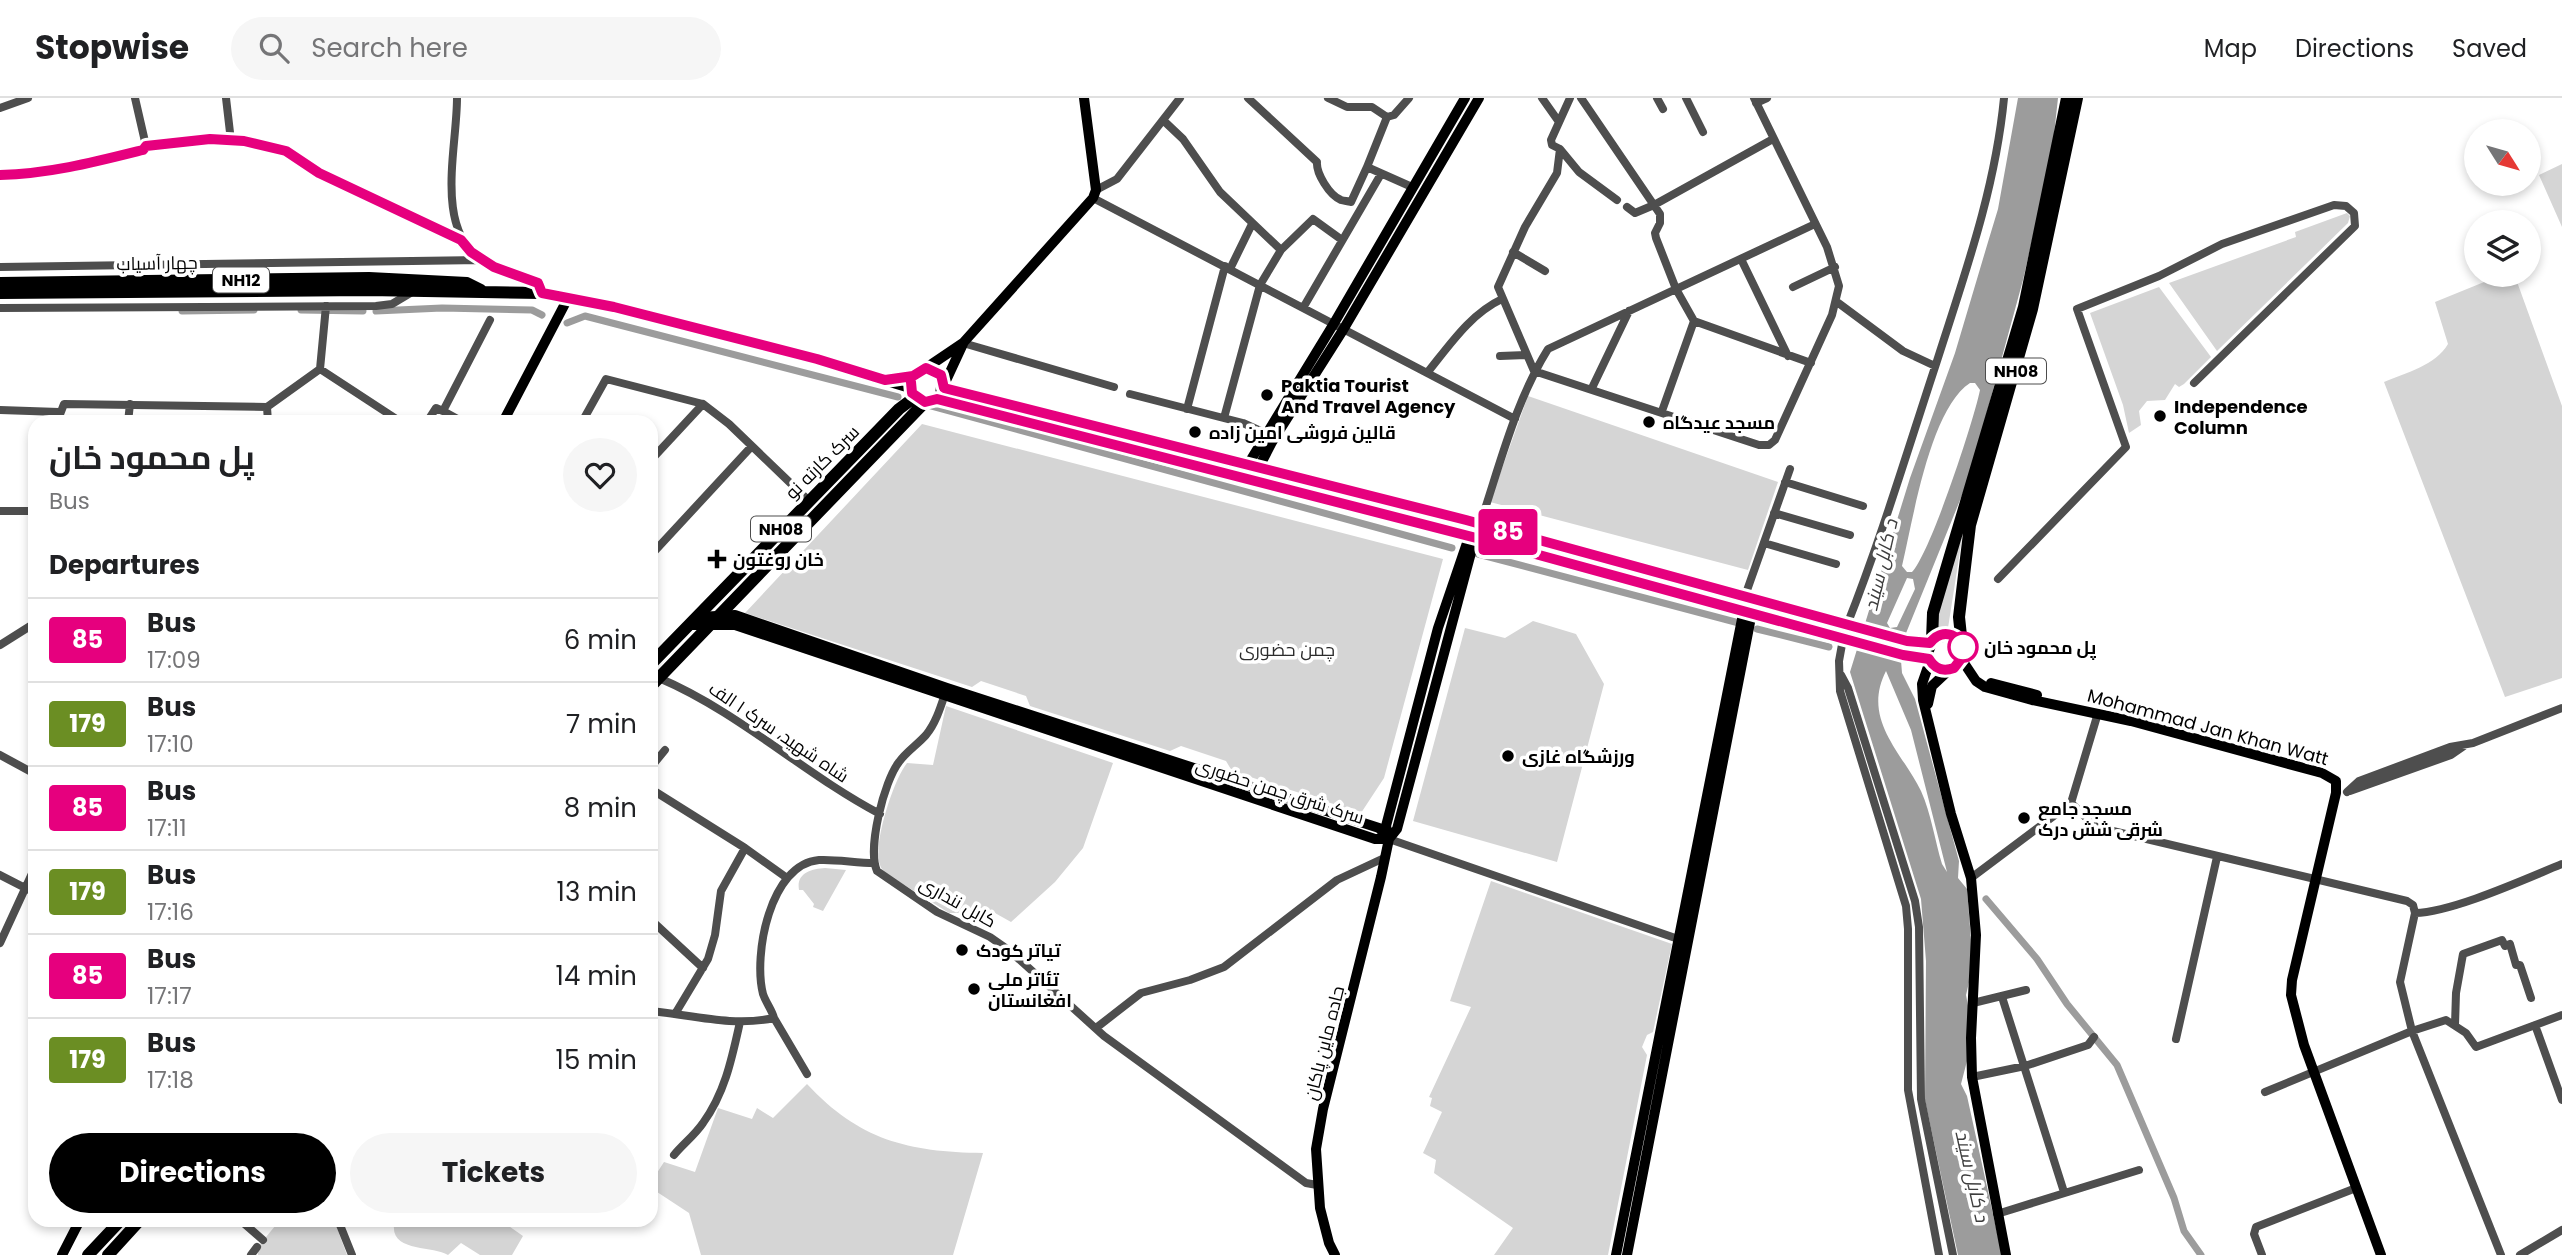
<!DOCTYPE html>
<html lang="en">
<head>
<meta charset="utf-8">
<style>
	:root { --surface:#fff; --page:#f6f6f6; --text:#202124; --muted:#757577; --line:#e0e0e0; --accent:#000 }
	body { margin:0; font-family:Poppins,Cairo,sans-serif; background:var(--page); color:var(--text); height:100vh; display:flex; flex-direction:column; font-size:26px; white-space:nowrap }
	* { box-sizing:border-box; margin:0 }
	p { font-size:23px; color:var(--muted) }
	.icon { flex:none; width:38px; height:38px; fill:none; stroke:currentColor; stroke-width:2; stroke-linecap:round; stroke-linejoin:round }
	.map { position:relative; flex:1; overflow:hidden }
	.drawer { position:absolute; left:28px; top:317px; width:630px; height:812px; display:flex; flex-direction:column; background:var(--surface); border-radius:21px; box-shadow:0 4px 10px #0003 }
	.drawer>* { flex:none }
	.badge { padding:0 14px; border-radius:5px; font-size:24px; line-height:46px }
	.needle { width:46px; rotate:127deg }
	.buttons { position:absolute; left:2464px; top:21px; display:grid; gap:14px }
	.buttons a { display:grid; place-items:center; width:77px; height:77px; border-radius:50%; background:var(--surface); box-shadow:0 4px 10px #0003; font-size:35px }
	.map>.badge { position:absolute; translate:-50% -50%; box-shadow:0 0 0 4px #fff }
	h2 { padding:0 21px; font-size:26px; line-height:63px }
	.round { display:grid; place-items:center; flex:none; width:74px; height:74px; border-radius:37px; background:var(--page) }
	.summary { display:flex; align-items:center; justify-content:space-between; height:119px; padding:0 21px }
	h1 { font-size:33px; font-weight:700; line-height:52px }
	.action { display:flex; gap:14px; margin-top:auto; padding:14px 21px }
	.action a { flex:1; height:80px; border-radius:42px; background:var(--accent); color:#fff; font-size:28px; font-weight:700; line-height:80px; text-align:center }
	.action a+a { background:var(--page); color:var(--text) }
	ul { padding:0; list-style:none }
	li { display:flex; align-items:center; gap:21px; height:84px; padding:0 21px; border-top:2px solid var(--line) }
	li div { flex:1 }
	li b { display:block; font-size:26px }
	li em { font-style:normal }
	li .badge { min-width:77px; font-weight:700; text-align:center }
	header { display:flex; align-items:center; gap:42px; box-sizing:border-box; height:98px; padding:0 35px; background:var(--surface); border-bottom:2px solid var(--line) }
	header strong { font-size:33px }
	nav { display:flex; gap:38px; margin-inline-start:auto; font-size:24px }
	.search { width:490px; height:63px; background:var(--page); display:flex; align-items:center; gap:18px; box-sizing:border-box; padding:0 24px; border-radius:38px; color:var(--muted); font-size:26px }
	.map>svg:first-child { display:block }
	.green { fill:#d5d5d5 }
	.water { fill:#9c9c9c; fill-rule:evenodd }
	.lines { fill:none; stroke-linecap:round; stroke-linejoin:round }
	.canal { stroke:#9c9c9c; stroke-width:7 }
	.minor { stroke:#4e4e4e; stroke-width:8 }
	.major { stroke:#000; stroke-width:10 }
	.highway { stroke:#000; stroke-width:12 }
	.line-casing { stroke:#fff; stroke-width:16 }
	.line { stroke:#e6007e; stroke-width:10 }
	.poi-dot { fill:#000; stroke:#fff; stroke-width:2.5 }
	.stop-dot { fill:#fff; stroke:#e6007e; stroke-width:3.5 }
	.labels { text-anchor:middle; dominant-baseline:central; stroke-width:7; stroke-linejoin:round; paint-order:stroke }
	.shield { fill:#fff; stroke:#4c4c4c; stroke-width:2 }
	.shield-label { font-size:16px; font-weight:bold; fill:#000 }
	.street-label { font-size:18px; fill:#000; stroke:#fff }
	.poi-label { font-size:18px; font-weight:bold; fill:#000; stroke:#fff; text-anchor:start }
	.stop-label { font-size:18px; font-weight:bold; fill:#000; stroke:#fff; text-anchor:start }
	.park-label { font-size:18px; fill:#2c2c2c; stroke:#fff }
	.water-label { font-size:19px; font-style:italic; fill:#3d3d3d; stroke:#fff }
</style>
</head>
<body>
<header>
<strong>Stopwise</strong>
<div class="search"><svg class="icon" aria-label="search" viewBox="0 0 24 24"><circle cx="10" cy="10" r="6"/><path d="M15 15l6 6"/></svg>Search here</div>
<nav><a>Map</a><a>Directions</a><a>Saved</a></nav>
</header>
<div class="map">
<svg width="2562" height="1157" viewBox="0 0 2562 1157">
	<rect width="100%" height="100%" fill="#fff"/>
	<path class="green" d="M 2562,66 L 2562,129 L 2539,77 Z
		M 2347,115 L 2350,118 L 2348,125 L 2217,253 L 2169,185 L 2296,139 L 2295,134 Z
		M 2494,180 L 2516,181 L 2562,308 L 2562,580 L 2505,599 L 2384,284 C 2407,274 2435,268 2448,246 L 2435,204 Z
		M 2159,189 L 2211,259 L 2184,286 L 2179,289 L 2175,286 L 2165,302 L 2147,303 L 2139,313 L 2141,327 L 2129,335 L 2123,307 L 2090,215 Z
		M 1528,298 L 1778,384 L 1748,472 L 1490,404 Z
		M 922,326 L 1443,461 L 1384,680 L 1361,715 L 1232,673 L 1226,663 L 1181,648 L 1170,653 L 1030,608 L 1026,598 L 981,583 L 972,589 L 745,515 Z
		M 1963,434 L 1948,530 L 1937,529 L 1934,521 Z
		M 1533,523 L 1576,536 L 1604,586 L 1557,764 L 1413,723 L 1465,530 L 1505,540 Z
		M 946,608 L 1113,665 L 1083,750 L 1055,784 L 1011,824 L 995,815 L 949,815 L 887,776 C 884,773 881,771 880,767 C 872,747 894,681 907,665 L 933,667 Z
		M 825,770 L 846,772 L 823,813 L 813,809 L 814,806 L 803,792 L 799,792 C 796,775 811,771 825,770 Z
		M 1491,783 L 1672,846 L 1653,934 L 1647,937 L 1642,949 L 1647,957 L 1608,1157 L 1494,1157 L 1513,1130 L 1434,1075 L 1436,1062 L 1423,1055 L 1442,1014 L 1430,1008 L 1432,1000 L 1429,999 L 1471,909 L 1450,903 Z
		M 807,986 C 859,1042 908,1054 983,1055 L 953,1157 L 701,1157 L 689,1115 L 651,1090 L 651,1084 L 664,1064 L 695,1074 L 718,1010 L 752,1021 L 757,1010 L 773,1020 Z
		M 280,1122 L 334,1122 L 347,1157 L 258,1157 L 257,1150 Z
		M 395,1122 L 500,1122 L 523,1138 L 512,1157 L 480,1157 L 461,1145 L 448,1157 C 433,1147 386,1155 395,1122 Z"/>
	<path class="water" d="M 2018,0 L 2058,0 L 2052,55 L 2023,182 L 1969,380 L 1900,550 L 1902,575 L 1915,601 L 1959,763 L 1958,780 L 1967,791 L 1973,867 L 1966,897 L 1969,913 L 1967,963 L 1961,986 L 1967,998 L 2002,1157 L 1958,1157 L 1925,1002 L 1926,863 L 1921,801 L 1850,574 L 1910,380 L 1955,255 L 1988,144 L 1998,111 ZM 1970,285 L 1975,285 L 1980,292 C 1974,322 1930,456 1912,474 L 1907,474 L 1902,468 C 1913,422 1930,311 1970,285 ZM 1907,480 L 1913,481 L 1915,491 L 1897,529 L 1890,530 L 1887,525 ZM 1886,573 L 1911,632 L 1947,774 L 1942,766 C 1935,743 1931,715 1921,693 C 1903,655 1861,622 1886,573 Z"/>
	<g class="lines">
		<path class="canal" d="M 301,212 L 363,213
			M 182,213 L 254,212
			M 376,213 L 442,210 L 532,212 L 542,217
			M 567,225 L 585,218 L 898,299
			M 928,307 L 1452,450
			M 1478,456 L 1739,525
			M 1757,531 L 1829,549
			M 1986,801 L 2037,861 L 2067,906 L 2117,967 L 2174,1100 L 2184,1133 L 2201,1157"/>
		<path class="minor" d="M 135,0 L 146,48
			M 226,0 L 231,43
			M 457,0 C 457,51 434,130 482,163 C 498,173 519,179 538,185 L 542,195
			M 1248,0 L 1317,64 C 1316,75 1329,97 1341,102 C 1344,103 1348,103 1351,104 L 1367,69 L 1412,89
			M 1328,0 L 1347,9 L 1372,9 L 1387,19
			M 1542,0 L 1559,24
			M 1570,0 L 1551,42 L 1552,47 L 1560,51 L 1557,75 L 1525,129 L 1498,189 L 1534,273 L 1759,347 L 1769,347 L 1775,342 L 1832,217 L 1839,188 L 1827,149 L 1754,0
			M 1581,0 L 1660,116 L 1660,125 L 1655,135 L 1656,140 L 1676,191 L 1694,223 L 1811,265
			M 1657,0 L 1663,11
			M 1686,0 L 1703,34
			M 1756,5 L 1767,0
			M 0,10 L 28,0
			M 1164,23 L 1183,41 L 1220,94 L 1281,152
			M 1560,51 L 1579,74 L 1617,102
			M 1367,69 L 1387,19 L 1394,17 L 1409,0
			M 0,77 C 49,76 95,64 143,52 L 146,48 L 210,41 L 244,42 L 286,53 L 319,75 L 461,142
			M 1096,92 L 1117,81 L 1180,0
			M 1093,100 L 1515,321
			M 1627,109 L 1635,115 L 1654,107 L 1773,41
			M 1513,154 L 1545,173
			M 1741,161 L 1788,258
			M 0,169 L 482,162
			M 1230,171 L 1252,126
			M 1793,189 L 1835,169
			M 1837,204 L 1903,253 L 1935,268
			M 0,210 L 376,208 L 392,206 L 412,194
			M 1303,210 L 1381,76
			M 963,245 L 1114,289
			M 1500,258 L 1526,257
			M 320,271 L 401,324
			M 1427,275 C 1449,248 1470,216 1502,201
			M 1592,290 L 1629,213
			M 1130,296 L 1243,325 L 1265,335
			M 1187,311 L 1225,168
			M 0,312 L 59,314
			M 443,313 L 463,324
			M 1662,313 L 1694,223
			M 1224,320 L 1260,187 L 1281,152 L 1313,121 L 1342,142
			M 57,324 L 64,306 L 267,309
			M 128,324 L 130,306
			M 268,324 L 267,309 L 320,271 L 326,208
			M 427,324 L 436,310 L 443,313 L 490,222
			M 582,324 L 606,281 L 703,306 L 729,326 L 808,402
			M 651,362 L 703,306
			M 1785,384 L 1863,408
			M 0,413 L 35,413
			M 1774,415 L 1850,437
			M 1480,426 C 1500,367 1515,304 1548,251 L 1815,126
			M 1764,445 L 1836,466
			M 651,457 L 751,349
			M 1998,481 L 2126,349 L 2077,211 L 2159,178 L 2222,146 L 2334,107 L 2346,108 L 2354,115 L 2355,128 L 2194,285
			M 1745,498 L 1790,371
			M 1847,527 C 1881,441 1907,354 1936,266 C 1964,178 1995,93 2004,0
			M 1843,541 L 1839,563 L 1840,593 L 1906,808 L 1908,831 L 1908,992 L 1939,1157
			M 0,547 L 35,525
			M 651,551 L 660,557
			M 1841,577 L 1848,590 L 1915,803 L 1919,829 L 1921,1001 L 1953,1157
			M 659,580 C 739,614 804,676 880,716
			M 946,593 C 941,608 936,625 926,637 C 917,647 906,654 899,664 C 884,683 867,751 877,773 L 937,814 L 990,839 L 1010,853 L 1104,938 L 1306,1085 L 1317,1087
			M 0,657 L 35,676
			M 651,669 L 665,652
			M 651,691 L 745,750 L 787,780
			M 2350,693 L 2451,657 L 2464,648
			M 2347,694 L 2359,683 L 2450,649 L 2473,645 L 2562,610
			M 2071,705 L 2096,729 L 2407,803 L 2413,807 L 2415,815 L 2400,884 L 2412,933 L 2501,1157
			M 1389,741 L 1684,843
			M 0,777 L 35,795
			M 1971,780 L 2071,705 L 2098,615
			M 2415,815 C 2453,814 2525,781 2562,766
			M 651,822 L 703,870
			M 651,838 L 657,828
			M 0,845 L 35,769
			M 2002,899 L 2064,1094
			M 1973,905 L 2026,892
			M 651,913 C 692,917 733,929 774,920 C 772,912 766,905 763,896 C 753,857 770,766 819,762 C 836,761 856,765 874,765
			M 675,916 L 708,861 L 715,837 L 721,793 L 745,750
			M 774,920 L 807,976
			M 2455,927 L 2456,895 L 2463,856 L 2502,842 L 2505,848 L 2510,846 L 2516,867 L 2520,867 L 2531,900
			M 2535,927 L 2562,1002
			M 1096,930 L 1141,895 L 1190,882 L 1224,869 L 1337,782 L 1384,760
			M 2176,941 L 2217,759
			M 1972,979 L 2025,968 L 2088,947 L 2094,939
			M 2265,994 L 2412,933 L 2446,922 L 2466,935 L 2476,949 L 2562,917
			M 674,1057 C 683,1046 695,1037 703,1025 C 725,995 732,960 740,924
			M 1997,1116 L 2139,1072
			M 240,1122 L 263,1142
			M 338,1122 L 352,1157
			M 251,1157 L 257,1149
			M 2262,1157 L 2254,1136 L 2256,1129 L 2356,1090
			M 2520,1157 L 2562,1132"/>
		<path class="major" d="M 926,270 L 963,245 L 1093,100 L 1096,92 L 1084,0
			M 944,287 L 963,246
			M 503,324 L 568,200
			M 1256,375 L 1272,344 L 1343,232 L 1479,0
			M 1241,378 L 1333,227 L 1465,0
			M 699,519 L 735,517 L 947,590 L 1379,730 L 1388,740
			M 690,527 L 735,527 L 1375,741 L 1389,741
			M 1962,562 L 1976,583 L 1985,589 L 2032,602 L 2131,623 L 2322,675 L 2336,683 L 2336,695 L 2292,882 L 2291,897 L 2304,947 L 2381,1157
			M 1930,563 L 1922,586 L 1923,602 L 1951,716 L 1971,780 L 1976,837 L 1971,940 L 1972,979 L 2006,1157
			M 1991,585 L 2037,597
			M 1928,606 L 1932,588 L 1949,572
			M 1389,741 L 1397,731 L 1472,451 L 1476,445 L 1488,443
			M 62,1157 L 80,1122
			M 1335,1157 L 1329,1145 L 1320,1110 L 1316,1051 L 1323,1011 L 1381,779 L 1389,741 L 1386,728 L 1438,530 L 1469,439 L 1466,422
			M 1616,1157 L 1744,511
			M 1627,1157 L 1752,514"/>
		<path class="highway" d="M 2067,0 L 2024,209 L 1933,515 L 1932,542 L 1927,555 C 1931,569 1941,574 1954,570 L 1963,557 L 1959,519 L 1970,427 L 2032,211 L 2077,0
			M 0,185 L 369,180 L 467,185 L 481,192
			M 0,195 L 368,192 L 542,195 L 614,209 L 817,261 L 910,289
			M 894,281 L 913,278 L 921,272 L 932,271 L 943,281 L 941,297
			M 944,290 L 1466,422 L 1907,543 L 1930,545
			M 937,301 L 1488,443 L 1903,557 L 1929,560
			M 1932,542 L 1948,536 L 1962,546
			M 651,566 L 899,311 L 915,299
			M 651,588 L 925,304
			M 88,1157 L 121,1122
			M 108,1157 L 140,1122"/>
	</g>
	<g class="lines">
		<g class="line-casing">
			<path id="line" d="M 0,77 C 49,76 95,64 143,52 L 146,48 L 210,41 L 244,43 L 286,53 L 319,75 L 461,142 L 471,154 L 494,169 L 538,185 L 542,195 L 614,209 L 817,261 L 885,282 L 913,278 L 926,270 L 941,277 L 944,290 L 1466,422 L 1907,543 L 1930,545 C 1938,535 1948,533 1958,541 L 1964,557 L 1954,570 C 1943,574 1935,571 1929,561 L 1903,557 L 1488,443 L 937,301 L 925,304 L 912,295 L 911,284"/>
		</g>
		<use href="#line" class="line"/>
	</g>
	<g class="poi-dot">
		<circle cx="1267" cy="297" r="7"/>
		<circle cx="2160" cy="318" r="7"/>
		<circle cx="1649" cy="324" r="7"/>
		<circle cx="1195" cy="334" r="7"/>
		<path d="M713.5 450.5h7v7h7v7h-7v7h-7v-7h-7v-7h7z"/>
		<circle cx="1508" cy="658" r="7"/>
		<circle cx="2024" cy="720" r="7"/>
		<circle cx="962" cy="852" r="7"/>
		<circle cx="974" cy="891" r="7"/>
	</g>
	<circle class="stop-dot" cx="1963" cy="549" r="14"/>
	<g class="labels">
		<g class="shield">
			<rect x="213" y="169.5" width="56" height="25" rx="5"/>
			<rect x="1986" y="260.5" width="60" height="25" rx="5"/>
			<rect x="751" y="418.5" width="60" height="25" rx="5"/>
		</g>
		<g class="shield-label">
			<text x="241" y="182">NH12</text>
			<text x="2016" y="273">NH08</text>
			<text x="781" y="431">NH08</text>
		</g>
		<g class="street-label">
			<text transform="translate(157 165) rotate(-1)">چهار آسیاب</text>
			<text transform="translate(822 364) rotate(-45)">سرک کارته نو</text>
			<text transform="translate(2208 629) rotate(15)">Mohammad Jan Khan Watt</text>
			<text transform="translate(779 634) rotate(34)">شاه شهید، سرک ۱ الف</text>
			<text transform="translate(1280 693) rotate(18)">سرک شرق چمن حضوری</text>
			<text transform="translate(958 804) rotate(29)">کابل ننداری</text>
			<text transform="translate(1324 945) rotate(-76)">جاده ماین پاکان</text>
		</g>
		<g class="poi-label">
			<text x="1281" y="287">Paktia Tourist<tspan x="1281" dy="21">And Travel Agency</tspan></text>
			<text x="2174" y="308">Independence<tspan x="2174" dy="21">Column</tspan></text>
			<text x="1663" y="324">مسجد عیدگاه</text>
			<text x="1209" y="334">قالین فروشی امین زاده</text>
			<text x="733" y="461">خان روغتون</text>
			<text x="1522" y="658">ورزشگاه غازی</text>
			<text x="2038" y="710">مسجد جامع<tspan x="2038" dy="21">شرقی شش درک</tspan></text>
			<text x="976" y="852">تیاتر کودک</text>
			<text x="988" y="881">تئاتر ملی<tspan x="988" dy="21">افغانستان</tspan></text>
		</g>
		<g class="stop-label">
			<text x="1984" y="549">پل محمود خان</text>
		</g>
		<g class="park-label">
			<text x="1287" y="551">چمن حضوری</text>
		</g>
		<g class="water-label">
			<text transform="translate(1881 467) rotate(-77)">د کابل سيند</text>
			<text transform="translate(1972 1078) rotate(77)">د کابل سيند</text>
		</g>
	</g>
</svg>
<div class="buttons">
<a><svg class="needle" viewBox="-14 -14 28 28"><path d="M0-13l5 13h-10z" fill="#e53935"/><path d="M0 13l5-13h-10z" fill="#757577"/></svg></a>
<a><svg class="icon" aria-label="layers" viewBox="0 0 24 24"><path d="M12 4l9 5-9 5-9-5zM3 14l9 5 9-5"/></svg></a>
</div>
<b class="badge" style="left:1508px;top:434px;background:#e6007e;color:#fff">85</b>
<section class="drawer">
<div class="summary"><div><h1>پل محمود خان</h1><p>Bus</p></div><a class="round"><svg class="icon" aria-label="heart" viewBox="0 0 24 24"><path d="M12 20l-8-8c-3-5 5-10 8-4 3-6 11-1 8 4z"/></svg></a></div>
<h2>Departures</h2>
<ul>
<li><span class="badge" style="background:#e6007e;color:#fff">85</span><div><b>Bus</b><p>17:09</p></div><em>6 min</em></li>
<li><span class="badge" style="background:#6b8e23;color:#fff">179</span><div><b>Bus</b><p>17:10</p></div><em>7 min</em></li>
<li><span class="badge" style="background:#e6007e;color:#fff">85</span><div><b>Bus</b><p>17:11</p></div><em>8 min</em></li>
<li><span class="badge" style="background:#6b8e23;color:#fff">179</span><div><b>Bus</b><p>17:16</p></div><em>13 min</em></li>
<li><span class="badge" style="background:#e6007e;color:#fff">85</span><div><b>Bus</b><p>17:17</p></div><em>14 min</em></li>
<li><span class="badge" style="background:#6b8e23;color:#fff">179</span><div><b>Bus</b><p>17:18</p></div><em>15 min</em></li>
</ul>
<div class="action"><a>Directions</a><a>Tickets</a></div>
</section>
</div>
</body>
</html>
